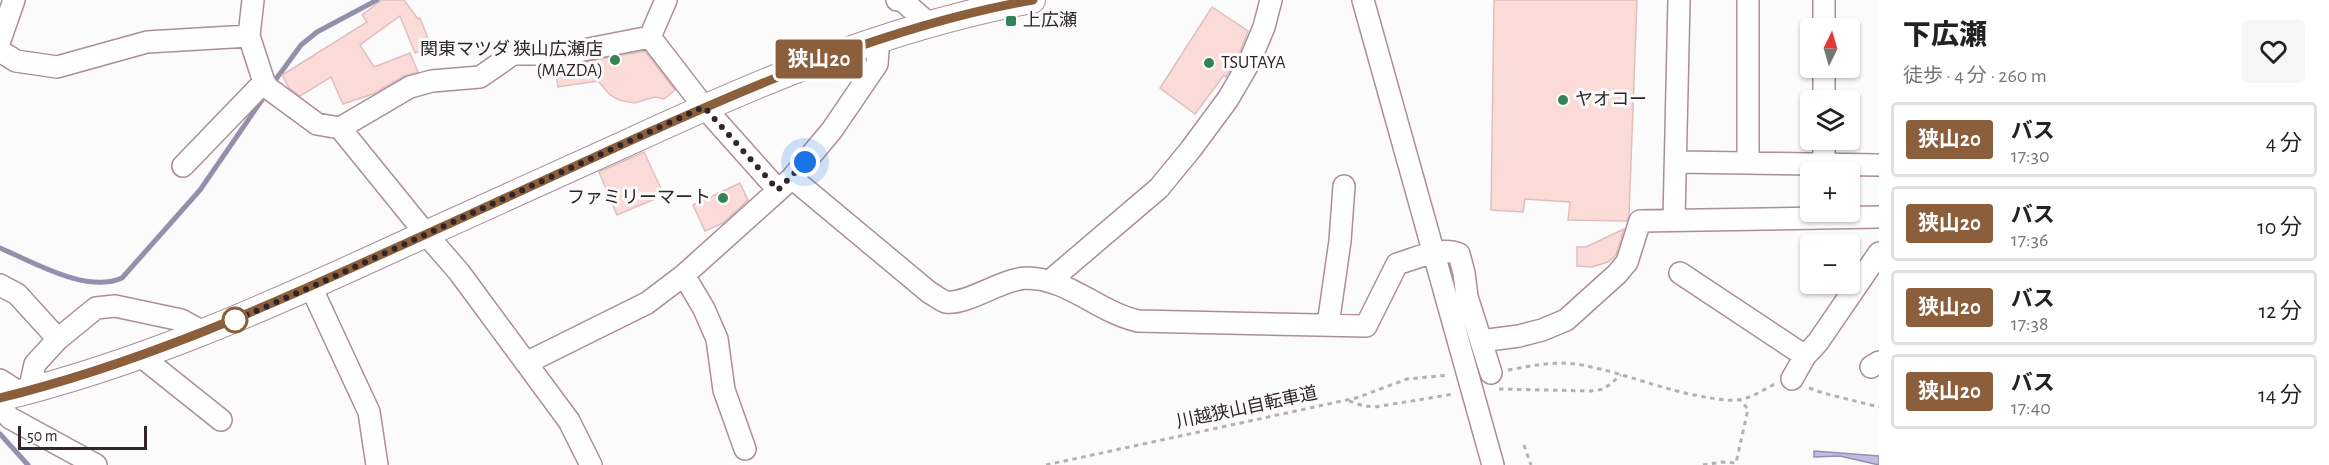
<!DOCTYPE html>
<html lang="ja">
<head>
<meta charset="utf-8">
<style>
	:root { --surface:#fff; --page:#f6f6f6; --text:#222; --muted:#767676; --line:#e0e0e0 }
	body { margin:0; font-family:"Alegreya Sans","Noto Sans JP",sans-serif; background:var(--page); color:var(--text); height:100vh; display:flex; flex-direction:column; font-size:22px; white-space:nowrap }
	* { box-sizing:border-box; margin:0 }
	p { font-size:20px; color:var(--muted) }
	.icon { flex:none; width:33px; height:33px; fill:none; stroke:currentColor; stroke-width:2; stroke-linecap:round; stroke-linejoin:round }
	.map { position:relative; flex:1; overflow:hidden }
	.drawer { display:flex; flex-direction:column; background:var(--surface); width:450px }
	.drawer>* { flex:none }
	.badge { padding:0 12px; border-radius:4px; font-size:21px; line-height:39px }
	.needle { width:39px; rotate:5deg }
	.fabs { position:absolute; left:1800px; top:18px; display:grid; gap:12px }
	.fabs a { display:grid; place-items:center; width:60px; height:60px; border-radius:6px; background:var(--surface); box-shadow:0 2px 4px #0004; font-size:30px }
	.scale { position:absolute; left:18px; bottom:15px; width:129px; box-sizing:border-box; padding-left:6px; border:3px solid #302529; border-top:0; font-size:16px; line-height:21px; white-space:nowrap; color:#302529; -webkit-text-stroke:4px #fbfbfb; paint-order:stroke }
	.you { position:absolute; width:30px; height:30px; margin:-15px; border:4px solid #fff; border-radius:50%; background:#1a73e8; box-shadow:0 0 0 9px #1a73e833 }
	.map>.badge { position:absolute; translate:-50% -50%; box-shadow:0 0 0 3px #fff }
	.round { display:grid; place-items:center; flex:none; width:63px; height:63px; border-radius:6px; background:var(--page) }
	.headline { display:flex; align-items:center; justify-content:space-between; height:102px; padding:0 24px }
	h1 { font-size:28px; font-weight:800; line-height:45px }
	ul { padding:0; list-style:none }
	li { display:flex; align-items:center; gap:18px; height:75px; margin:0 12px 9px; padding:0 12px; border:3px solid var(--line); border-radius:6px }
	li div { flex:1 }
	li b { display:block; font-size:22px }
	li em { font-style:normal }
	li .badge { min-width:66px; font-weight:700; text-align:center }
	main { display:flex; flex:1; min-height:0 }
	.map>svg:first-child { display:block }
	.water { fill:#bfbde4; stroke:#948fac; stroke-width:1.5 }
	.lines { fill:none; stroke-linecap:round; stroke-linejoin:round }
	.stream { stroke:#948fac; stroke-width:5 }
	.building { fill:#fbdbd8; stroke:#dfbfbc; stroke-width:1.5 }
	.minor-casing { stroke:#aa8e99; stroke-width:24 }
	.major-casing { stroke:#aa8e99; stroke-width:28 }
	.path { stroke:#b5b1b3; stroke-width:3; stroke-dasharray:4.5 4.5; stroke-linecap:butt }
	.minor { stroke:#fff; stroke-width:21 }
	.major { stroke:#fff; stroke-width:26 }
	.line-casing { stroke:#fff; stroke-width:14 }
	.line { stroke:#8b5e3c; stroke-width:9 }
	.walk { stroke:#302529; stroke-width:6; stroke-dasharray:0 10.8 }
	.poi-dot { fill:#328456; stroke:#fbfbfb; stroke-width:2 }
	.stop-dot { fill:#fff; stroke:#8b5e3c; stroke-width:3 }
	.labels { text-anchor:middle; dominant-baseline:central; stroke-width:6; stroke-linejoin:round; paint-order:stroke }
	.poi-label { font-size:18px; fill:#302529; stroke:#fbfbfb; text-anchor:start }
	.street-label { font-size:18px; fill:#302529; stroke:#fbfbfb }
</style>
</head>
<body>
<main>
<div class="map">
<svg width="1879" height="465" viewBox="0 0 1879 465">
	<rect width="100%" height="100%" fill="#fbfbfb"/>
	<path class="water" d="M 1814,451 L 1879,456 L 1879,465 L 1840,456 L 1814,457 Z"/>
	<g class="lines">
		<path class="stream" d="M 271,86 L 301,45 L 317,32 L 377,0
			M 0,248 C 33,262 87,294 122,278 L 200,190 L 266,94
			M 0,434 L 28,465"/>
	</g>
	<path class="building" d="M 382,0 L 404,0 L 418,19 L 420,18 L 431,46 L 415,53 L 400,16 L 360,45 L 374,67 L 410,53 L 418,72 L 404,76 L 373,94 L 343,104 L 331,77 L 300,96 L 289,88 L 282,75 L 367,22 L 362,15 Z
		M 1494,0 L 1637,0 L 1629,216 L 1627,221 L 1568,220 L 1570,202 L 1525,199 L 1523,212 L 1491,210 Z
		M 1212,7 L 1248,31 L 1238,57 L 1226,77 L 1224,75 L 1195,114 L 1160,88 Z
		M 645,51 L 675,90 L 664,99 L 655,97 L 634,103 L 619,100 L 610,95 L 598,81 L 558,87 L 555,67 Z
		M 644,152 L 664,195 L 617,215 L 599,172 Z
		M 740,183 L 748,200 L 723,223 L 705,231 L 693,205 Z
		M 1624,229 L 1616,255 L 1608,262 L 1592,267 L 1577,266 L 1577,247 L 1586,247 Z"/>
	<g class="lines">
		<g class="minor-casing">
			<path id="minor" d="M 253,0 L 249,36 L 264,82 L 268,88 L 317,124 L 340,128 L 426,234 L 459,272 L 569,421 L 591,465
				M 897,0 L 903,1 L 928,23
				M 1363,0 L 1493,465
				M 1824,0 L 1824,28
				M 650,37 L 704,107 L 778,190
				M 0,40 L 14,0
				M 0,51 L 16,61 L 57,67 L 147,42 L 249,36
				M 1824,68 L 1824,100
				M 340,128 L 410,87 L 432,81 L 480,77 L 513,54 L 563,54 L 650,37 L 666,0
				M 1824,140 L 1824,164
				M 1677,162 L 1879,165
				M 1748,163 L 1748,0
				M 183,166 L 264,82
				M 792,178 L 930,293 C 935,295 941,301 946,302 C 967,305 1002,279 1026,278 C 1068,278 1098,312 1138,321 L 1366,326 L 1397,264 C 1415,259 1440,246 1459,254 L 1464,273 L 1467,297 L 1481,341 L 1519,336 L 1542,330 L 1566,320 L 1617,274 L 1627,262 L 1640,221 L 1879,217
				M 1674,220 L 1679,0
				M 1680,273 L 1805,356
				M 684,275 L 704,309 L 717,339 L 724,390 L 745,449
				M 1051,280 L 1159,188 L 1191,149 L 1228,99 L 1249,63 L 1264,27 L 1271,0
				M 0,285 L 17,294 L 58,339 L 35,364 L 29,391
				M 311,287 L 369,412 L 377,465
				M 1328,325 L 1340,241 L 1344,186
				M 58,339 L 96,308 L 115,306 L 181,320 L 205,333
				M 1481,341 L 1491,373
				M 142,357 L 221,420
				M 526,363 L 647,303 L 684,275 L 792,178 L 832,130 L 877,64 L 879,38
				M 1871,367 L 1879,362
				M 1792,379 L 1805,356 L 1818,342 L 1879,253
				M 0,380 L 20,393
				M 0,407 L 10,418 L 96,465"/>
		</g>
		<g class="major-casing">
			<path id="major" d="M 0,398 C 140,364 265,308 395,248 C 473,213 551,177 629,142 C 759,82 890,26 1032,0"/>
		</g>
		<path class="path" d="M 1508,370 C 1531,366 1553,361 1576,364 C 1620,371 1661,390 1705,397 C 1717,399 1730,402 1742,399 C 1754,397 1764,389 1775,384
			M 1809,388 L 1823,393 L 1879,407
			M 1499,389 L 1591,391 L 1604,389 L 1621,375
			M 1349,401 L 1364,406 L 1375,407 L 1454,394
			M 1524,445 L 1531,465
			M 1046,465 L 1356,398 L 1407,379 L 1449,375
			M 1703,465 L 1722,462 L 1736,463 L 1748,409 L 1740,400"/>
		<use href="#minor" class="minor"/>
		<use href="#major" class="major"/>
	</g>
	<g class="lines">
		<g class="line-casing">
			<path id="line" d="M 0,398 C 134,365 255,312 380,255 C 465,217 549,178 634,139 C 763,81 892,25 1033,0"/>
		</g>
		<use href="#line" class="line"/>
		<path class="walk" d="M 235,320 L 226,324 L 311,287 L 704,107 L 778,190 L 805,162"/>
	</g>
	<g class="poi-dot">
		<rect x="1005" y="15" width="12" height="12" rx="3"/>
		<circle cx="615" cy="60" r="6"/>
		<circle cx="1209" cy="63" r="6"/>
		<circle cx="1563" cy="100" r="6"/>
		<circle cx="723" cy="198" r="6"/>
	</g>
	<circle class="stop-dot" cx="235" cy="320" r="12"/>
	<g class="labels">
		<g class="poi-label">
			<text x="1023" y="21">上広瀬</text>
			<text x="603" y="50" text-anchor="end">関東マツダ 狭山広瀬店<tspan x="603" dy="21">(MAZDA)</tspan></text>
			<text x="1221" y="63">TSUTAYA</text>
			<text x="1575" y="100">ヤオコー</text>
			<text x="711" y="198" text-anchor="end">ファミリーマート</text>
		</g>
		<g class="street-label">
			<text transform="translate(1247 408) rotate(-12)">川越狭山自転車道</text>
		</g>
	</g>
</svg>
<div class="fabs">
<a><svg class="needle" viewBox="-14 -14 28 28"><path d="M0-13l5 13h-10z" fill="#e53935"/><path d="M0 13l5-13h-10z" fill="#767676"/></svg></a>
<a><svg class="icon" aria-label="layers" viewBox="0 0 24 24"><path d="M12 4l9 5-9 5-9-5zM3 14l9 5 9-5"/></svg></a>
<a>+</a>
<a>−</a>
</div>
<div class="scale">50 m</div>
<div class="you" style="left:805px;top:162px"></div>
<b class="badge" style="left:819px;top:59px;background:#8b5e3c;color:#fff">狭山20</b>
</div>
<section class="drawer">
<div class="headline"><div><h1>下広瀬</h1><p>徒歩 · 4 分 · 260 m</p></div><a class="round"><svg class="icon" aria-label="heart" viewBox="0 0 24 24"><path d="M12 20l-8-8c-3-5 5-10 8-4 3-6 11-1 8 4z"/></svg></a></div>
<ul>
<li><span class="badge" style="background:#8b5e3c;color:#fff">狭山20</span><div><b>バス</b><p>17:30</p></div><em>4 分</em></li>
<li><span class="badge" style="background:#8b5e3c;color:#fff">狭山20</span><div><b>バス</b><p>17:36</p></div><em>10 分</em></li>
<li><span class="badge" style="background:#8b5e3c;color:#fff">狭山20</span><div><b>バス</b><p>17:38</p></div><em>12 分</em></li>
<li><span class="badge" style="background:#8b5e3c;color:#fff">狭山20</span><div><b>バス</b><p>17:40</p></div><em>14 分</em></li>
</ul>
</section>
</main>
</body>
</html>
